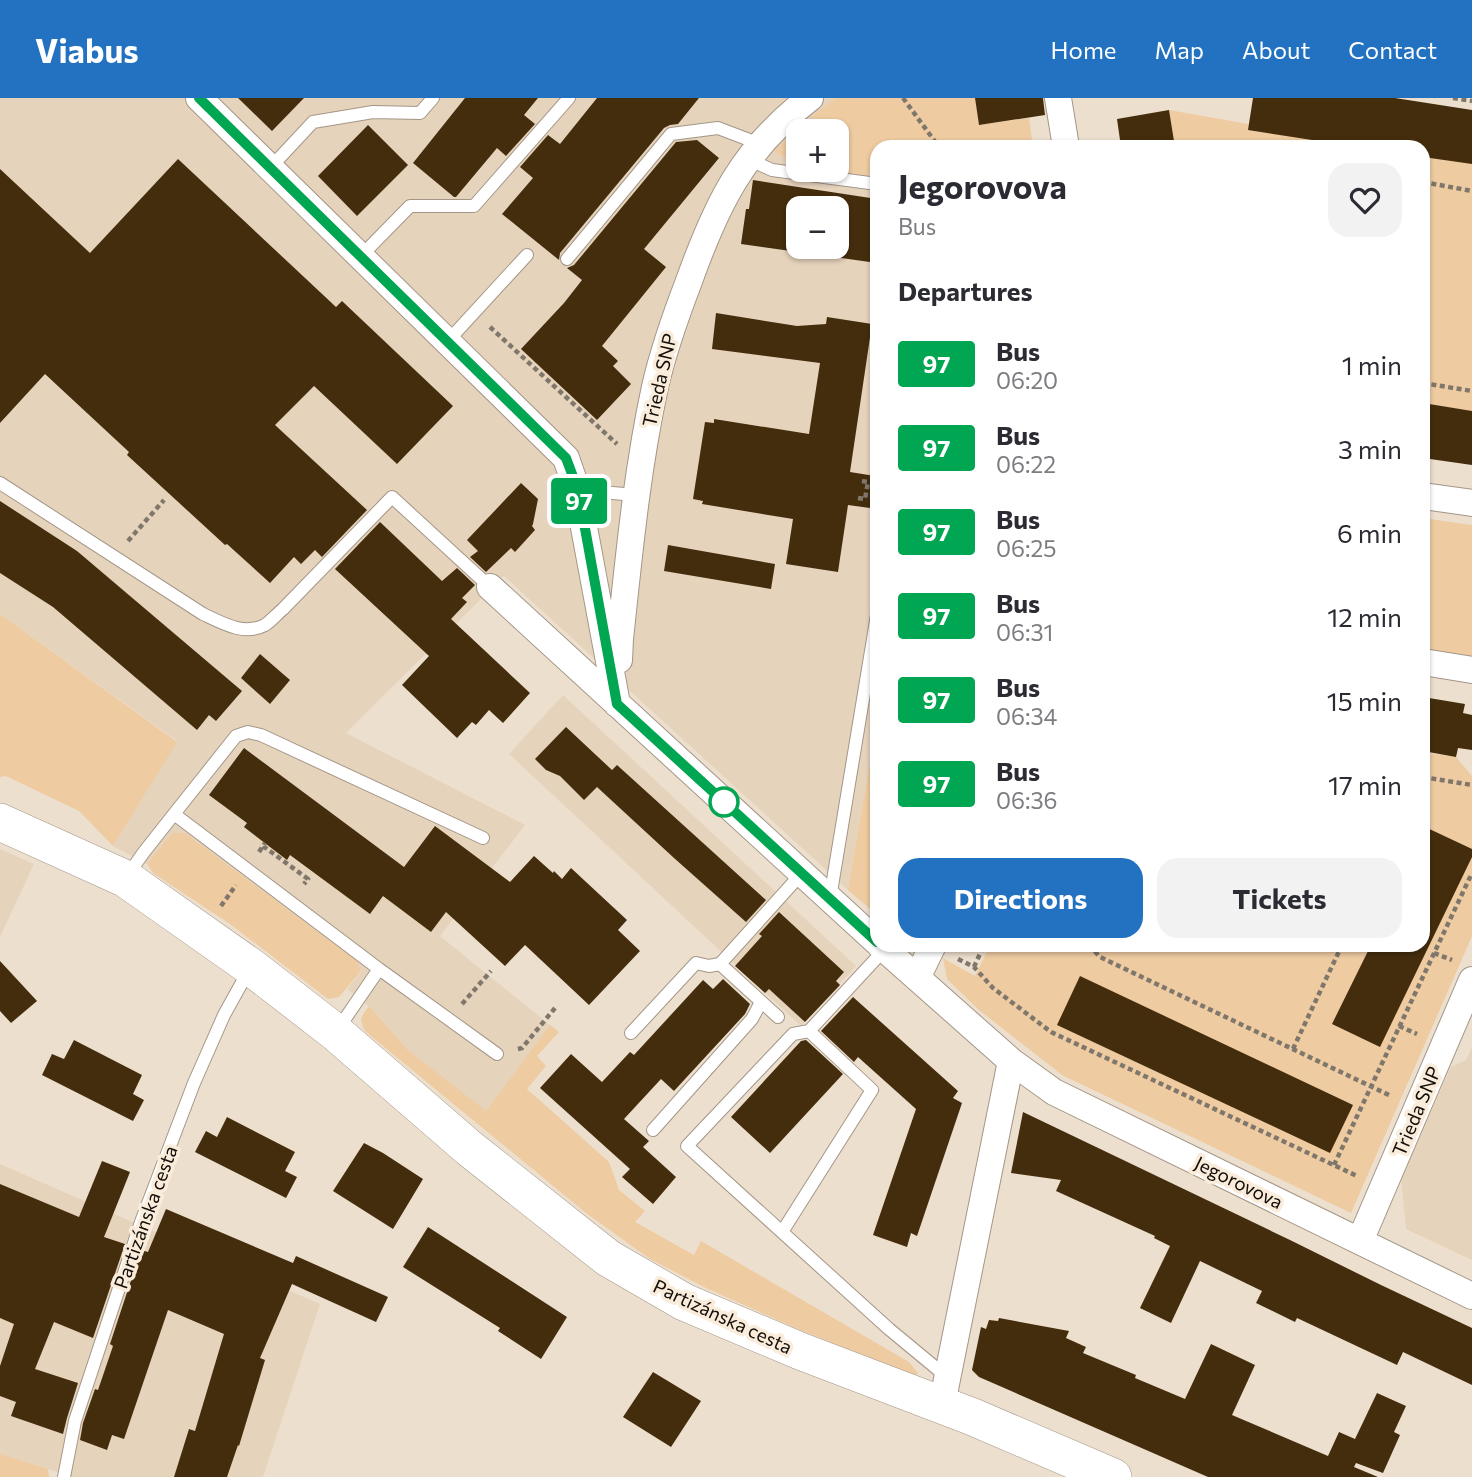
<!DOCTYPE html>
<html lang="en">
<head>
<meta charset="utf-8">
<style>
	:root { --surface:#fff; --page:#f2f2f3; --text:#2b2b33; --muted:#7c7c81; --accent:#2272c1 }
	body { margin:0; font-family:Commissioner,sans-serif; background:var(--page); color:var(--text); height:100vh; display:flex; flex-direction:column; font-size:26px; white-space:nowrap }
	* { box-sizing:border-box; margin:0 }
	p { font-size:23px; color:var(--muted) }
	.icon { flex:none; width:38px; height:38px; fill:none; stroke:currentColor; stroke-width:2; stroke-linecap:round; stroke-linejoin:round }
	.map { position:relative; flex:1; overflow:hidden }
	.sheet { position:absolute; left:870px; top:42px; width:560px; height:812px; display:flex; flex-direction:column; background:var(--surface); border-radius:21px; box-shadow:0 2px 5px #0004 }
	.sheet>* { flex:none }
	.badge { padding:0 14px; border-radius:5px; font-size:24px; line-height:46px }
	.buttons { position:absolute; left:786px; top:21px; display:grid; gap:14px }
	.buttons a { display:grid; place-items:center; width:63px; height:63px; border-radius:14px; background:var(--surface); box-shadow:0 2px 5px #0004; font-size:35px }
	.map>.badge { position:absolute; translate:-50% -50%; box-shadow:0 0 0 4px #fff }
	h2 { padding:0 28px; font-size:26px; line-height:63px }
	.round { display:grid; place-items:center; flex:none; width:74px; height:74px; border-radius:21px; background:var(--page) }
	.summary { display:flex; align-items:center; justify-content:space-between; height:119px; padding:0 28px }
	h1 { font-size:33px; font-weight:700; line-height:52px }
	.button { display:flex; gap:14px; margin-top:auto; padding:14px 28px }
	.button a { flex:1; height:80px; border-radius:21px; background:var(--accent); color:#fff; font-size:28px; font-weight:700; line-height:80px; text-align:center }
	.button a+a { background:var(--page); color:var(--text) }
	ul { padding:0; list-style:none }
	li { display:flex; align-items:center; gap:21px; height:84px; padding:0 28px }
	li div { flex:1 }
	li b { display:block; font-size:26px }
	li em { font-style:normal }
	li .badge { min-width:77px; font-weight:700; text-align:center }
	header { display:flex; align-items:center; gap:42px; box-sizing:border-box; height:98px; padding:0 35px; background:var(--accent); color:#fff }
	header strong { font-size:33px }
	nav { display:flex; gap:38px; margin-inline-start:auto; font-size:24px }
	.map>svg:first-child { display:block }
	.built { fill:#e6d3bc; fill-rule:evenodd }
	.green { fill:#eecba1 }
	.building { fill:#442d0d; fill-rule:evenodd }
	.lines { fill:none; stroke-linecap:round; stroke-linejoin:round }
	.lane-casing { stroke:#a39687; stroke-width:14 }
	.street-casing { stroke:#a39687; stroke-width:28 }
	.secondary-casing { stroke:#a39687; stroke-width:38 }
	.path { stroke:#80776c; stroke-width:4.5; stroke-dasharray:5 3.5; stroke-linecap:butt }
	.lane { stroke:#fff; stroke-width:12 }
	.street { stroke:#fff; stroke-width:26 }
	.secondary { stroke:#fff; stroke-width:37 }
	.line-casing { stroke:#fff; stroke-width:16 }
	.line { stroke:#00a651; stroke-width:10 }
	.stop-dot { fill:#fff; stroke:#00a651; stroke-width:3.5 }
	.labels { text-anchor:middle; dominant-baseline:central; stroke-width:7; stroke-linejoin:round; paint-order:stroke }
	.street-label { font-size:19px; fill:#120d08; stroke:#faecdb }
</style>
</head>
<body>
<header>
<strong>Viabus</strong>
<nav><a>Home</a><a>Map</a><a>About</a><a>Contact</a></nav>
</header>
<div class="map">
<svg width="1472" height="1379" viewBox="0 0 1472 1379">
	<rect width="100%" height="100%" fill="#eddfce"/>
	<path class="built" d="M 0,0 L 836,0 L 817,14 L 774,53 L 794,66 L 798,67 L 798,72 L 831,72 L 877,79 L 877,197 L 872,226 L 877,230 L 877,624 L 848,792 L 504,478 L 346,635 L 525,727 L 440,838 L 550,927 L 486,1014 L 408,952 L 369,908 L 347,891 L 361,874 L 357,863 L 185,735 L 172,735 L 147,766 L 113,748 L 177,643 L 0,516 ZM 798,110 L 836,110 L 836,149 L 798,149 Z
		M 563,597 L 856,868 L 801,928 L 509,656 Z
		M 0,751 L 34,766 L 0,839 Z
		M 1472,949 L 1472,1162 L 1406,1131 L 1401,1081 L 1451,969 L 1466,962 Z
		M 0,1066 L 320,1206 L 263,1379 L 73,1379 L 0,1356 Z"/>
	<path class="green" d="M 836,0 L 975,0 L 979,27 L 1029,20 L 1033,49 L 877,49 L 877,79 L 831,72 L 836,72 L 836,33 L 798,33 L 798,67 L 794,66 L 774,53 L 817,14 Z
		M 1169,12 L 1379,49 L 1175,49 Z
		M 1423,57 L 1472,65 L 1472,313 L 1423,306 Z
		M 1423,420 L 1472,427 L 1472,561 L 1423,554 Z
		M 0,516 L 177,644 L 113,748 L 79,713 L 6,678 L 0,679 Z
		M 877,624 L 877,817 L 848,792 Z
		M 1423,654 L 1456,659 L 1472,678 L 1472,838 L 1351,1115 L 1062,977 L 979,912 L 947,881 L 943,860 L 975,878 L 990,847 L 1423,847 Z
		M 172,735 L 185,735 L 357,863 L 361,873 L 339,899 L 328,901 L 230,826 L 153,775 L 147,766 Z
		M 369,908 L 408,952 L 486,1013 L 550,927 L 559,934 L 537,958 L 546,968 L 527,991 L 609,1064 L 619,1092 L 645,1113 L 635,1124 L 694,1157 L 701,1143 L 909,1264 L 918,1275 L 915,1278 L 793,1229 L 704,1189 L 650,1161 L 586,1115 L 366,934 C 358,921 361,919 369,908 Z
		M 0,1356 L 48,1371 L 49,1379 L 0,1379 Z"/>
	<path class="building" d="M 238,0 L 304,0 L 272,33 Z
		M 465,0 L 538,0 L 524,17 L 535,26 L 506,58 L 497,50 L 456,99 L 454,99 L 413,65 Z
		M 597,0 L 699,0 L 678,26 L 670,27 L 664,30 L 560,155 L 559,162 L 502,116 L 533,80 L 520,69 L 548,37 L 560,46 Z
		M 975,0 L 1043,0 L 1045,17 L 979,27 Z
		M 1253,0 L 1395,0 L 1472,12 L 1472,66 L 1423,59 L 1423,49 L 1357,49 L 1248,32 Z
		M 1169,12 L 1175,49 L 1121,49 L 1117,21 Z
		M 368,27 L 408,67 L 357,118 L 318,78 Z
		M 697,42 L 719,60 L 644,151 L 666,169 L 602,248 L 618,263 L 613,268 L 631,286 L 597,322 L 521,251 L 564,205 L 582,182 L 567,170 L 574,167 L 676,44 Z
		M 178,61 L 336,209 L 342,203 L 453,308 L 397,366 L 314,288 L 275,327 L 367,412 L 322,459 L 315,452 L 301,466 L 294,459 L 270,485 L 227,446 L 225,447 L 127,357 L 129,354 L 45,276 L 0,325 L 0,71 L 90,155 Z
		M 753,82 L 877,101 L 877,165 L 741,146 L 746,111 L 749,111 ZM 798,110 L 836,110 L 836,149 L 798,149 Z
		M 716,215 L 797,228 L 826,226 L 827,219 L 872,226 L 850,374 L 875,378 L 870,410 L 848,407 L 838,474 L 786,466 L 793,421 L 702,406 L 703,403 L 693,401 L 705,324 L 714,325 L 714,321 L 809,336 L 820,265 L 712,251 Z
		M 1423,305 L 1472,313 L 1472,367 L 1423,360 Z
		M 521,385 L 538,401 L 533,426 L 532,428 L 535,432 L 515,454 L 511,450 L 486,474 L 470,459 L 478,453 L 467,442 Z
		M 0,403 L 77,453 L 242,593 L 216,623 L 209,617 L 197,632 L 53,509 L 0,475 Z
		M 380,424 L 442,483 L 457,470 L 475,487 L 462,500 L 467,504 L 451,521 L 530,595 L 503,625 L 489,612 L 476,627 L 472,624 L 457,640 L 402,587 L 429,558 L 335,471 Z
		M 668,447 L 775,466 L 771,491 L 664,473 Z
		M 260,556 L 290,582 L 270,606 L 241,580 Z
		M 1423,599 L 1465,606 L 1463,615 L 1472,617 L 1472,652 L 1458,650 L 1456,659 L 1423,653 Z
		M 566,629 L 612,672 L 617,667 L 766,802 L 746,824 L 674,760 L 597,689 L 584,702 L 560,678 L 546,672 L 535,661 Z
		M 244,650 L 404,769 L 435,728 L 510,784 L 534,758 L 553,775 L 554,773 L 562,781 L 571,770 L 627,822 L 618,832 L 640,853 L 589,907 L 525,847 L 505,868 L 446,814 L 431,834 L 383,798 L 370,816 L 290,757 L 287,762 L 244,729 L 247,725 L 209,697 Z
		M 1423,728 L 1472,751 L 1472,759 L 1380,949 L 1332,926 L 1371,847 L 1423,847 Z
		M 779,814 L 844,874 L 836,883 L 840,887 L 805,924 L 769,891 L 765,895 L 735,868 L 762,838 L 759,836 Z
		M 0,863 L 37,903 L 11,925 L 0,913 Z
		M 1080,878 L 1353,1007 L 1330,1055 L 1057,927 Z
		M 723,881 L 750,906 L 745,916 L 674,993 L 661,981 L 624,1021 L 649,1043 L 643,1049 L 676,1079 L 653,1106 L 622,1079 L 630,1071 L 540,990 L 571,956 L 602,984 L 630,954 L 634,957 L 703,882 L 713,891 Z
		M 853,899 L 958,993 L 953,1000 L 962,1005 L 917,1138 L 911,1135 L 907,1149 L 873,1137 L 916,1011 L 858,959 L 854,964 L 821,933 Z
		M 74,942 L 142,977 L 133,996 L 144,1002 L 133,1023 L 42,977 L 52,956 L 64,961 Z
		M 806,942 L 843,976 L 770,1055 L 731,1019 L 801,943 Z
		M 1023,1014 L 1290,1142 L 1381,1187 L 1472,1230 L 1472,1287 L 1403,1254 L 1397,1267 L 1297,1220 L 1295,1224 L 1256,1205 L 1262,1193 L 1200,1163 L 1171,1225 L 1140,1210 L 1170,1148 L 1154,1140 L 1155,1138 L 1056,1093 L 1061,1082 L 1011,1075 Z
		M 227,1019 L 295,1054 L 285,1073 L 297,1079 L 286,1100 L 195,1054 L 206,1033 L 217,1039 Z
		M 364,1045 L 383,1055 L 423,1081 L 393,1131 L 333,1093 Z
		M 102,1063 L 130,1074 L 104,1139 L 125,1146 L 93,1240 L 54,1224 L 35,1271 L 78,1285 L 67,1320 L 63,1336 L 11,1318 L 16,1304 L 0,1298 L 0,1268 L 14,1226 L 0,1220 L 0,1086 L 79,1119 Z
		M 166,1111 L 293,1165 L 296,1158 L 388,1199 L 376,1224 L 292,1186 L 260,1260 L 265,1262 L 239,1348 L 238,1347 L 227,1379 L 174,1379 L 189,1331 L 195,1333 L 224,1236 L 168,1212 L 124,1341 L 112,1337 L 107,1352 L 80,1342 L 83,1325 L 95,1291 L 98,1292 L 113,1248 L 110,1246 L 141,1152 L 148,1154 Z
		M 428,1129 L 567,1219 L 541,1261 L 498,1233 L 500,1230 L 403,1169 Z
		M 999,1220 L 1069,1233 L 1066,1240 L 1086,1249 L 1083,1255 L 1136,1277 L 1135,1280 L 1185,1301 L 1211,1246 L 1255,1267 L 1232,1317 L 1328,1358 L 1339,1334 L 1355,1341 L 1377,1295 L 1406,1308 L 1394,1334 L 1400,1337 L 1383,1375 L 1356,1365 L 1354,1369 L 1378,1379 L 1208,1379 L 979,1279 L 972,1272 L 981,1229 L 986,1231 L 989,1222 L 998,1223 Z
		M 653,1274 L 701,1303 L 671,1349 L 623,1319 Z"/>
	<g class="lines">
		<g class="lane-casing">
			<path id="lane" d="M 748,61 L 772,72 L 877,86
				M 270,70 L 313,24 L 373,14 L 420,15 L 433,0
				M 361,158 L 410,108 L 474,108 L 569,0
				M 567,161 L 671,36 L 718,30 L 760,46
				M 447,244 L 527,157
				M 0,385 L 203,516 C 222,525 244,538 265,527 C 271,523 277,516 283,511 L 392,399 L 490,489
				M 577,392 L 636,397
				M 174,716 L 236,638 L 248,634 L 261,637 L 483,740
				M 127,778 L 144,754 L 174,716 L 379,871 L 338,931
				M 830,800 L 877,517
				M 885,851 L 809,933 L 793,936 L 687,1048 L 889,1231 L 947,1279
				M 720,866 L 778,919
				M 379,871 L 497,956
				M 631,935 L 696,865 L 709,868 L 720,866 L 802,775
				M 653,1032 L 752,921 L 761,904
				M 782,1134 L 872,992 L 809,933
				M 64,1379 L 75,1323 L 141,1124 L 194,985 L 224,917 L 249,872"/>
		</g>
		<g class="street-casing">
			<path id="street" d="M 199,0 L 566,360 L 577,392 L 617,606
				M 1058,0 L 1066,49
				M 1423,398 L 1472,405
				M 490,489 L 877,844
				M 619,562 L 620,541 C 629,457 637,372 655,289 C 663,253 676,217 689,183 C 717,105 743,51 810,0
				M 1423,564 L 1472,572
				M 880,847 L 1011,963 L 1054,994 L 1472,1198
				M 917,880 L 933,847
				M 1360,1143 L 1472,882
				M 942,1306 L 1011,963"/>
		</g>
		<g class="secondary-casing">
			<path id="secondary" d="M 0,724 L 126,781 L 251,869 L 335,934 L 469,1050 L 608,1160 L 684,1204 L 800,1253 L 973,1319 L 1113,1379"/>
		</g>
		<path class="path" d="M 903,0 L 939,49
			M 1453,0 L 1472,3
			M 1113,43 L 1114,49
			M 1423,84 L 1472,93
			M 490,229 L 617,346
			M 1423,285 L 1472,293
			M 858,400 L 865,401 L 868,384 L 861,383
			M 128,443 L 164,402
			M 1423,679 L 1472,687
			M 263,748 L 308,781 L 304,786
			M 259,754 L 265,745
			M 221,808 L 236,787
			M 1089,847 L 1100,859 L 1391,998
			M 1434,855 L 1452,862
			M 958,861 L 974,869 L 993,890 L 1051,934 L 1357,1078
			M 974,869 L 984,847
			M 462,906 L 491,873
			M 1399,928 L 1417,936
			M 518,951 L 522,950 L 555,910
			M 1293,951 L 1342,847
			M 1334,1067 L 1472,775"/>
		<use href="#lane" class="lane"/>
		<use href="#street" class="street"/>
		<use href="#secondary" class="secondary"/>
	</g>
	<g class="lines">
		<g class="line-casing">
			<path id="line" d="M 199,0 L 566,360 L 578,392 L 617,606 L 877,844"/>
		</g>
		<use href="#line" class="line"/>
	</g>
	<circle class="stop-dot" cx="724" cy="704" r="14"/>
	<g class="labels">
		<g class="street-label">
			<text transform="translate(659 282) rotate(-77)">Trieda SNP</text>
			<text transform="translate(1416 1013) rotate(-67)">Trieda SNP</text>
			<text transform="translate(1239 1084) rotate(26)">Jegorovova</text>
			<text transform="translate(145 1119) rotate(-70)">Partizánska cesta</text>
			<text transform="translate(723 1218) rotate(25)">Partizánska cesta</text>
		</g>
	</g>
</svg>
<div class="buttons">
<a>+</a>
<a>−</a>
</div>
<b class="badge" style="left:579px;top:403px;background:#00a651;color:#fff">97</b>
<section class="sheet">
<div class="summary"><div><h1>Jegorovova</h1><p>Bus</p></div><a class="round"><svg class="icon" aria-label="heart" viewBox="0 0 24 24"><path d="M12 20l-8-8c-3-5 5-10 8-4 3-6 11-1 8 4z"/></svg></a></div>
<h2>Departures</h2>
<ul>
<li><span class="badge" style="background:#00a651;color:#fff">97</span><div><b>Bus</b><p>06:20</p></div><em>1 min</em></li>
<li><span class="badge" style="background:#00a651;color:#fff">97</span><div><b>Bus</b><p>06:22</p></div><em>3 min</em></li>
<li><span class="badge" style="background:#00a651;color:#fff">97</span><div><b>Bus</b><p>06:25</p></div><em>6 min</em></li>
<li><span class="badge" style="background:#00a651;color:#fff">97</span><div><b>Bus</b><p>06:31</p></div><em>12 min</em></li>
<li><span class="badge" style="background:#00a651;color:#fff">97</span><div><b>Bus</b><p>06:34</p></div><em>15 min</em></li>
<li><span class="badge" style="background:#00a651;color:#fff">97</span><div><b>Bus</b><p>06:36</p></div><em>17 min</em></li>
</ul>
<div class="button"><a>Directions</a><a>Tickets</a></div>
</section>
</div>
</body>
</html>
